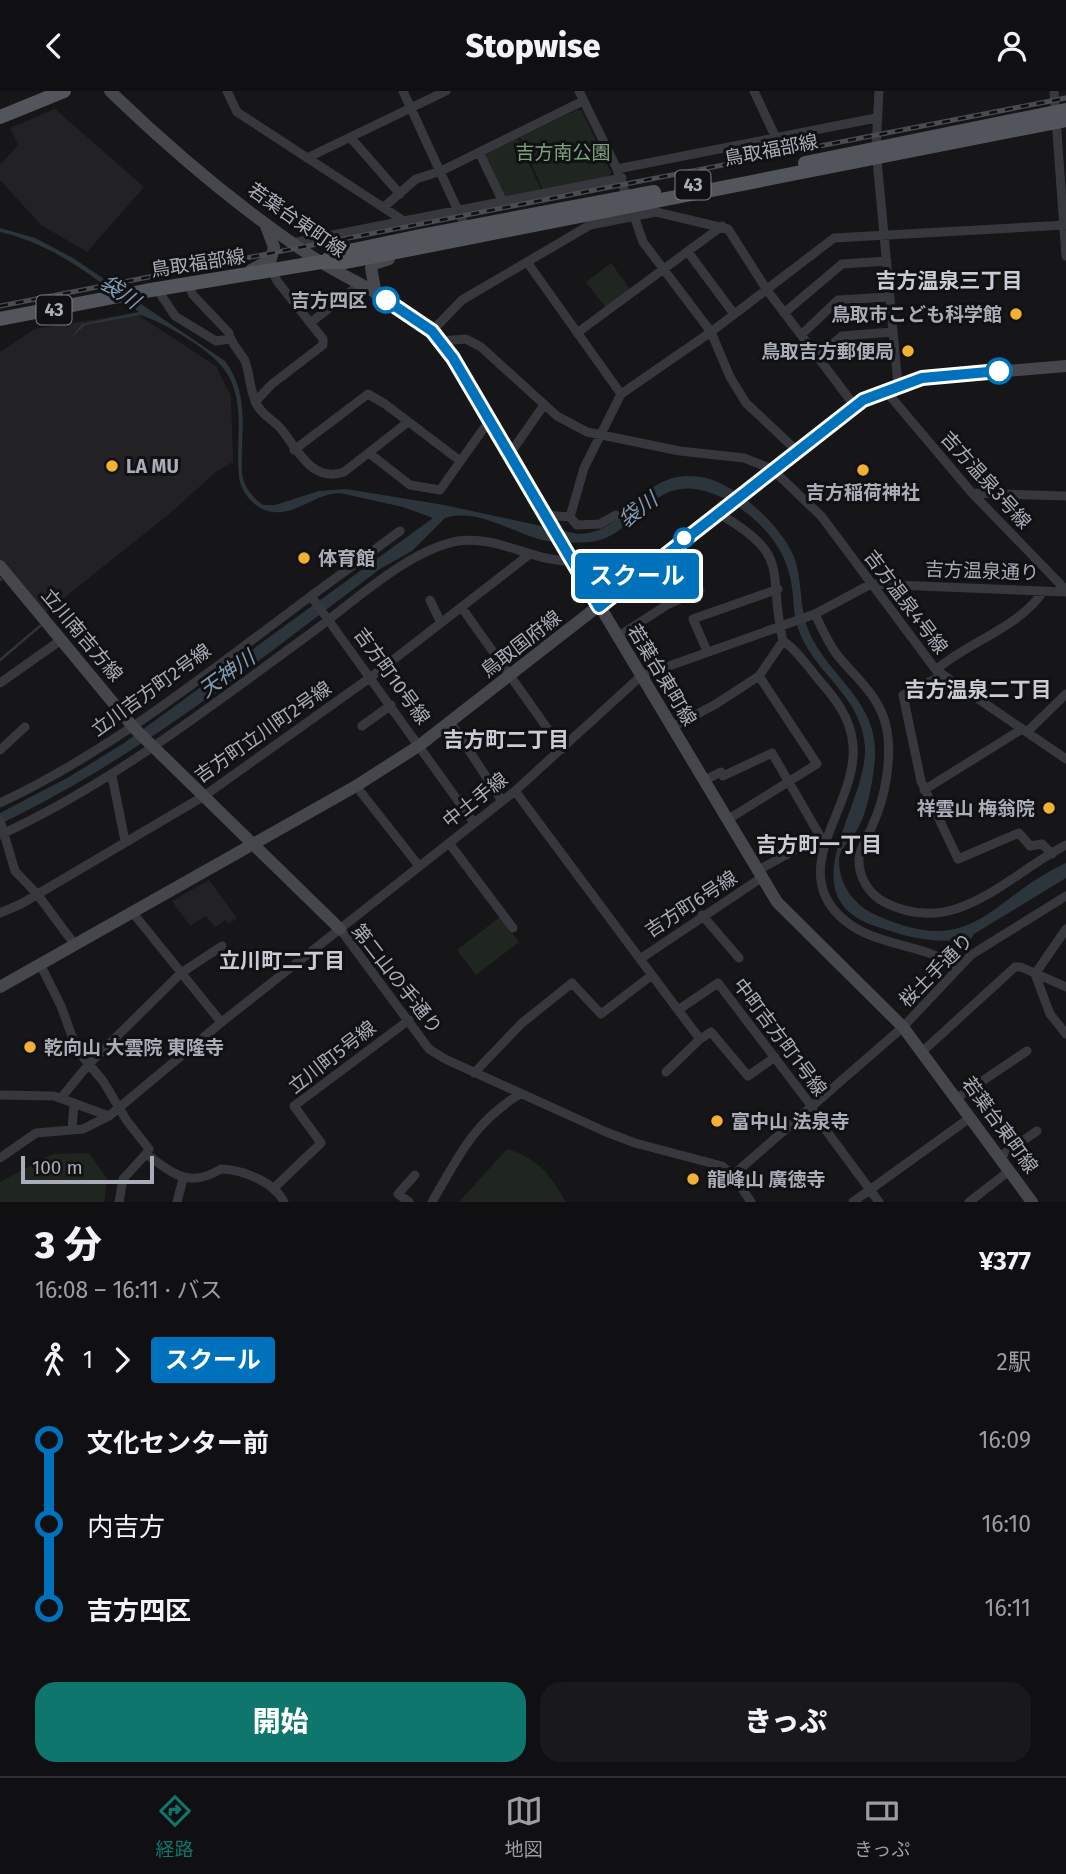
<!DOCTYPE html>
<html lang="ja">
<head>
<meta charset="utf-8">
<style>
	:root { --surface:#101012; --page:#19191b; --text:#f1f3f6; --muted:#9c9d9f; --line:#303032; --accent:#0f766e }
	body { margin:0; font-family:"Fira Sans","Noto Sans JP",sans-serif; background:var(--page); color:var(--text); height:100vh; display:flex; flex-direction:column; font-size:26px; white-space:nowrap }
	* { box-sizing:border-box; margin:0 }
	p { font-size:23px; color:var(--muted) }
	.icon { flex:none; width:38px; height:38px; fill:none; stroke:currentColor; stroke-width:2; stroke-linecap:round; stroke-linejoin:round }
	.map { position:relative; height:1111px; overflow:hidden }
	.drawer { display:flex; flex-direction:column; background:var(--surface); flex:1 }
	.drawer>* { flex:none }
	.badge { padding:0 14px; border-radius:5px; font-size:24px; line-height:46px }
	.scale { position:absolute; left:21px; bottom:18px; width:133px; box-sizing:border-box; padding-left:7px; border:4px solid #a8adb8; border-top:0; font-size:19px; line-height:24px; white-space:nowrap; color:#a8adb8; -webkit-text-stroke:5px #111113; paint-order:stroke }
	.map>.badge { position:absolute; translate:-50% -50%; box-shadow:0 0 0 4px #fff }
	.legs { display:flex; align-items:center; gap:10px; height:77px; padding:0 35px; font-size:23px }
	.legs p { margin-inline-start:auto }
	.headline { display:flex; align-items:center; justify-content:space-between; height:119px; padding:0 35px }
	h1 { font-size:38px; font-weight:800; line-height:52px }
	.primary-button { display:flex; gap:14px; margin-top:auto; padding:14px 35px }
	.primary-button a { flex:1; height:80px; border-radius:21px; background:var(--accent); color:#fff; font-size:28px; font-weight:800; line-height:80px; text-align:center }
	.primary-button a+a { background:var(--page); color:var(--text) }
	ul { padding:0 35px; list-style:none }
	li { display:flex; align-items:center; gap:24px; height:84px; font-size:26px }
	li i { display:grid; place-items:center; width:10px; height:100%; margin:0 9px; background:currentColor }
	li i::after { content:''; width:18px; height:18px; margin:-9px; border:5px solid; border-radius:50%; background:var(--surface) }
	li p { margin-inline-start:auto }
	li:first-child i { background:linear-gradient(#0000 50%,currentColor 0) }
	li:last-child i { background:linear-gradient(currentColor 50%,#0000 0) }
	header { display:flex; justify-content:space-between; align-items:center; height:91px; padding:0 35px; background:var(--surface); font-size:32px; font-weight:800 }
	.tabs { display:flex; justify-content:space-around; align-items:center; height:98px; border-top:2px solid var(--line); background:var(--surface); font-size:19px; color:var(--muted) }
	.tabs a { display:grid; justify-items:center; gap:4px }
	.tabs .current { color:var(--accent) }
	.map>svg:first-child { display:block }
	.built { fill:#222225 }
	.green { fill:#1e261f }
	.water { fill:#2c353c }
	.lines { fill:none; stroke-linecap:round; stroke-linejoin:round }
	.stream { stroke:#2c353c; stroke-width:2.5 }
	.street { stroke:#37383d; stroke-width:9 }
	.secondary { stroke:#45474d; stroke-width:12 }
	.primary { stroke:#53555c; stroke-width:14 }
	.rail-casing { stroke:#4a4c52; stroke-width:5 }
	.rail { stroke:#111113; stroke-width:2.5; stroke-dasharray:8; stroke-linecap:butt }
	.line-1-casing { stroke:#fff; stroke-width:16 }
	.line-1 { stroke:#0072bc; stroke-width:10 }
	.stop-1-dot { fill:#fff; stroke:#0072bc; stroke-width:3.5 }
	.poi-dot { fill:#f2b134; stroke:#111113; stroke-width:2.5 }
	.labels { text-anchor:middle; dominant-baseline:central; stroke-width:6; stroke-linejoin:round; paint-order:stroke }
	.shield { fill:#111113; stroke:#7b7e86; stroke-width:2 }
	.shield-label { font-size:18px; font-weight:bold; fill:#a8adb8 }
	.street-label { font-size:19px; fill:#a8adb8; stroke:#111113 }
	.park-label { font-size:19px; fill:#7fa381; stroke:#111113 }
	.stop-label { font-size:19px; font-weight:bold; fill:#a8adb8; stroke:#111113; text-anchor:end }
	.poi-label { font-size:19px; font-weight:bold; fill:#a8adb8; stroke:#111113; text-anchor:start }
	.neighbourhood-label { font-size:21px; font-weight:bold; fill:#c9ccd4; stroke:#111113 }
	.water-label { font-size:21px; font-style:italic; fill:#7f9bb3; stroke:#111113 }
</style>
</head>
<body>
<header><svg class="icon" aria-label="back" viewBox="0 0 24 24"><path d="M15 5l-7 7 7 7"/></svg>Stopwise<svg class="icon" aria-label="person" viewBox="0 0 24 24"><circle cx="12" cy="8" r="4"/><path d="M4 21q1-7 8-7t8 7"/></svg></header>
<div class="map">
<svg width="1066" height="1111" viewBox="0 0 1066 1111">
	<rect width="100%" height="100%" fill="#161618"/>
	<path class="built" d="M 55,18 L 144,96 L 87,161 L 41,134 L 0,89 L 0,74 L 18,54 L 10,37 Z
		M 135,222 L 216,275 L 231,305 L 233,371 L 217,380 L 168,424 L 45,522 L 0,468 L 0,261 L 35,238 Z
		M 209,789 L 237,827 L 229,833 L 225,829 L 215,836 L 206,825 L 190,835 L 172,810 Z"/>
	<path class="green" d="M 577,19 L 582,20 L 611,81 L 609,85 L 543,99 L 520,46 Z
		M 518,47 L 541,99 L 504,107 L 483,64 Z
		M 611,172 L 631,199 L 606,217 L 586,191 Z
		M 500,826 L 519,851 L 476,884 L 457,859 Z
		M 507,1058 C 538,1067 551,1085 566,1111 L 459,1111 Z
		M 89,1062 L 107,1088 L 104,1111 L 0,1111 L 0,1091 L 53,1063 Z"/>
	<path class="water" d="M 0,137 L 35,147 L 73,167 L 225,270 C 251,305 240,343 242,382 C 243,395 253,407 263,414 L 275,414 L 319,400 L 346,398 L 444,414 L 578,443 C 630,443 639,376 701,386 C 735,391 787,439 796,472 C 803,498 799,524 813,549 C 836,591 878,613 875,667 C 873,689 868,721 857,739 C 851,750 839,757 839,770 C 839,794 855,815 876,824 C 975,869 988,808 1066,772 L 1066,787 L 974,843 L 960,864 L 953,858 L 956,849 C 929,852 904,845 878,836 C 785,806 867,717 865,657 C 863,611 825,589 805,553 C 789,523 797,511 789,482 C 780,443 734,403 694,398 C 648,392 633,447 590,451 C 577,452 560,452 547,450 C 516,444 478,416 445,427 L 412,460 L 380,478 C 259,569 138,667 0,733 L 0,722 L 69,686 L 124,652 L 433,427 L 403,416 L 340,402 C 315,402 294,427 268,420 C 254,417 240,400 239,385 C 235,351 246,316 228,284 C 217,262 164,231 140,224 L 85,234 L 69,249 L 82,233 L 139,221 C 97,188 54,153 0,141 Z"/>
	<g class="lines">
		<path class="stream" d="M 0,489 L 1,488
			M 0,569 L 40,535"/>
		<path class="street" d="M 227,0 L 237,21 L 404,130
			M 403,0 L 466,137
			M 579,0 L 617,78 L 876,27
			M 754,0 L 776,47
			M 879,0 L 876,58 L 898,294
			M 1054,0 L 1066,165
			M 350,46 L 400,103
			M 479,61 L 503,111
			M 307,67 L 446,0
			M 617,78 L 628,109
			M 384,116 L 416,88 L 441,80 L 583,10
			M 633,122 L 643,151 L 711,241 L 730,286 L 746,312 L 796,359
			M 292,152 L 622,87
			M 688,161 L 734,223
			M 527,171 L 621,303
			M 188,193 L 193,204 L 229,242 C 230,252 240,260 245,270 C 250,283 250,300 256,312 C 262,325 273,328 282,339 C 298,360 313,392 344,381 L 408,331
			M 157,198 L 175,225 L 216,250 L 230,248
			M 784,222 L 842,173 L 887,170
			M 310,232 L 359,194
			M 432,240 L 462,209 L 590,134 L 656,121 L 728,138 L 767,199 L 854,314
			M 577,242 L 722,135
			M 801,244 L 838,209 L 889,206
			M 441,250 L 466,248 L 481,256 L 557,325 L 587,341 L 680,360 L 744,367 L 772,378 L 822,426 L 936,579 L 1066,668
			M 817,266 L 842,245 L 892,241
			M 885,299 L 972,402 L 1066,499
			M 255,311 L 272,293 L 323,254 L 323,248 L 277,190 L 272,179
			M 294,359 L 368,303 L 385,313 L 459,369
			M 369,362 L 410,394 L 440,399 L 489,330
			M 509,364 L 544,314
			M 972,402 L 1066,405
			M 545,424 L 570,426 L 584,377 L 621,303 L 711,241 L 834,147 L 1066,134
			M 570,426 L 577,434 L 600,433 L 616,424
			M 311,505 L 400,440
			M 430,509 L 441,532
			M 462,517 L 562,658
			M 815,523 C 822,538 828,552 838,565 C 858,589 881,606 887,639 C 892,668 885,707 873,733 C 869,744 860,756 859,767 C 858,786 869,803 884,811 C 956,848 1006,785 1066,754
			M 617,546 L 667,514 L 700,499
			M 783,550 C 797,559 808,576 819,589 C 836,608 851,628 853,654 C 858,712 792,770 835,820 C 866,857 922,850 959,877
			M 707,560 L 693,528 L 778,498
			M 936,579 C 966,552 1022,535 1043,500
			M 941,585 L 903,604 L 921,690 L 958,768 L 1019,742 L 1030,755 L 1042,753 L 1052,763
			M 0,592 L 61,549
			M 451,632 L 502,710
			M 362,635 L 391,614
			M 671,637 L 716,613 L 759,585 L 783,550 C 766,478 795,466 716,421
			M 1027,641 L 1066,603
			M 0,659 L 25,636
			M 112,685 L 125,750
			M 703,690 L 721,681 L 723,685 L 772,662 L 820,745 L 757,780
			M 356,695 L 419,775
			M 924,699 L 1022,638
			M 515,700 L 678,919 L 718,892 L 813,1017 L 814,1023 L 879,1111
			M 0,712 C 113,659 211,579 311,505 L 474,732
			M 0,729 L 15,780 L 37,803 L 75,854
			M 727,729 L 817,673 L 759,585
			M 0,744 C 111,693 208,617 307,545 C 349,515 407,459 458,450 C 498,444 533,471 572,470
			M 449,752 L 513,837
			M 0,822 L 21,813 L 204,705 L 371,586 L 530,463
			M 133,822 L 221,931
			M 702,824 L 739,867
			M 340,838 L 429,958 L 445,968 L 606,1041 L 635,1052 L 722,1075 L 733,1084 L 751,1111
			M 1066,838 L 1035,883 L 1050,923 L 1066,943
			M 640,868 L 761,787
			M 40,873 L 61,915 L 77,959 L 103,990 L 127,1030 L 149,1058 L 146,1063 C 173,1082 188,1098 221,1078 C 244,1079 274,1091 284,1111
			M 678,919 L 700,948 L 711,941 L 748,985 L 775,966
			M 923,960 L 1015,876 L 1021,876 L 1066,896
			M 666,981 L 700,948
			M 474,982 L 522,932 L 572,892 L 601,923 L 652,884
			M 0,1004 L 54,1005 L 109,1025 L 223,930 L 515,700 L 641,585 L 815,523 L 871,493 L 1066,501
			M 61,1007 L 88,974 L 181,882 L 222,855
			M 957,1007 L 1027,960
			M 72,1039 L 74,1012
			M 999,1066 L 1037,1040
			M 0,1067 L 36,1042 L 83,1038 L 109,1025
			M 733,1084 L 903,936 L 971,864 L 1066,805
			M 275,1096 L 321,1052 L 294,1015 L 409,929
			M 119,1111 L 123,1088 L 146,1063
			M 177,1111 L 183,1088
			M 409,1111 L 398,1103 L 415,1084
			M 432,1111 C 459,1065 473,1032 520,1003
			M 853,1111 L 971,1026
			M 969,1111 L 1009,1080"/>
		<path class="secondary" d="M 110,0 C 171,59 237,115 308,163 C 351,192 406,210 441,250 L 777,811 L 903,936 L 1032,1111
			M 251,179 L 271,168 L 274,156 L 266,135
			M 376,203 L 371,177 L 374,173 L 389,168
			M 0,475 L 134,637 L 340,838
			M 0,896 L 356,695 L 420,654 L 863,309 L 922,287 L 1066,275"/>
		<path class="primary" d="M 0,26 L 64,0
			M 805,72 L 1066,19
			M 328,168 L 344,161 L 420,145 L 654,101
			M 0,228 L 145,200 L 321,171 L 346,171 L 1066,29"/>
		<g class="rail-casing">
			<path id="rail" d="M 0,215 L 1066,7"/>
		</g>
		<use href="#rail" class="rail"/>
	</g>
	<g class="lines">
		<g class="line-1-casing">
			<path id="line-1" d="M 386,209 L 432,240 L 453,267 L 599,516 L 863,309 L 922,287 L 999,280"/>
		</g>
		<use href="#line-1" class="line-1"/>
	</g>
	<g class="stop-1-dot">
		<circle cx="386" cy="209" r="12"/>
		<circle cx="999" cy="280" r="12"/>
		<circle cx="684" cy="447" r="9"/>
	</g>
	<g class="poi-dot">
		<circle cx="1016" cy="223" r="7"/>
		<circle cx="908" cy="260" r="7"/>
		<circle cx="112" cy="375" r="7"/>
		<circle cx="863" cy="379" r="7"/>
		<circle cx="304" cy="467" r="7"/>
		<circle cx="1049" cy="717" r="7"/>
		<circle cx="30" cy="956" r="7"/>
		<circle cx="717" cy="1030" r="7"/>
		<circle cx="693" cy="1088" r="7"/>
	</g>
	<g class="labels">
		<g class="shield">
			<rect x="675.5" y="79.5" width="35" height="29" rx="5"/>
			<rect x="36.5" y="204.5" width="35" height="29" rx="5"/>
		</g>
		<g class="shield-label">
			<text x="693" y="94">43</text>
			<text x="54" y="219">43</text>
		</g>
		<g class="street-label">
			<text transform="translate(771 59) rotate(-11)">鳥取福部線</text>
			<text transform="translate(297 129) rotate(35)">若葉台東町線</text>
			<text transform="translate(198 172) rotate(-9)">鳥取福部線</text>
			<text transform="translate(986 389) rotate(48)">吉方温泉3号線</text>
			<text transform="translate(982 480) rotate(2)">吉方温泉通り</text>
			<text transform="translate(906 511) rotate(53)">吉方温泉4号線</text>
			<text transform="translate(82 544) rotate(50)">立川南吉方線</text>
			<text transform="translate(521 553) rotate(-38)">鳥取国府線</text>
			<text transform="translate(662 584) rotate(59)">若葉台東町線</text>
			<text transform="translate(392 585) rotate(54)">吉方町10号線</text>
			<text transform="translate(151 599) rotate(-36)">立川吉方町2号線</text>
			<text transform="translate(263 641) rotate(-35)">吉方町立川町2号線</text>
			<text transform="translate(475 709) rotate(-38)">中土手線</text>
			<text transform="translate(691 813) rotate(-33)">吉方町6号線</text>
			<text transform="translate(936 879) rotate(-45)">桜土手通り</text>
			<text transform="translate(397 888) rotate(52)">第二山の手通り</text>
			<text transform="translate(780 946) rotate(53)">中町吉方町1号線</text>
			<text transform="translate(332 966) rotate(-38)">立川町5号線</text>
			<text transform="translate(1000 1034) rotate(54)">若葉台東町線</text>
		</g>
		<g class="park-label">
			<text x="563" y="61">吉方南公園</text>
		</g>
		<g class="stop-label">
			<text x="367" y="209">吉方四区</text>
		</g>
		<g class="poi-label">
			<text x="1002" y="223" text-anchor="end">鳥取市こども科学館</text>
			<text x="894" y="260" text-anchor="end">鳥取吉方郵便局</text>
			<text x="126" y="375">LA MU</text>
			<text x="863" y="401" text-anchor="middle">吉方稲荷神社</text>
			<text x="318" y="467">体育館</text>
			<text x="1035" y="717" text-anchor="end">祥雲山 梅翁院</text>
			<text x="44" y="956">乾向山 大雲院 東隆寺</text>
			<text x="731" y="1030">富中山 法泉寺</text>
			<text x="707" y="1088">龍峰山 廣徳寺</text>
		</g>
		<g class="neighbourhood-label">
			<text x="949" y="190">吉方温泉三丁目</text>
			<text x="978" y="599">吉方温泉二丁目</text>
			<text x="506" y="649">吉方町二丁目</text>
			<text x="819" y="754">吉方町一丁目</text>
			<text x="282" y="870">立川町二丁目</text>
		</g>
		<g class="water-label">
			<text transform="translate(120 201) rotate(34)">袋川</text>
			<text transform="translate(638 419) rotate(-37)">袋川</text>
			<text transform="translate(227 583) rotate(-36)">天神川</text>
		</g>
	</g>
</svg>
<div class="scale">100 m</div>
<b class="badge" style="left:637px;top:485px;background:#0072bc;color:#fff">スクール</b>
</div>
<section class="drawer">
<div class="headline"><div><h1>3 分</h1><p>16:08 – 16:11 · バス</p></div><b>¥377</b></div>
<div class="legs"><svg class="icon" aria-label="walk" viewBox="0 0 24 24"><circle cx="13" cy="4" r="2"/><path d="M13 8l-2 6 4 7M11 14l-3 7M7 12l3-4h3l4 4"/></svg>1<svg class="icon" aria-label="forward" viewBox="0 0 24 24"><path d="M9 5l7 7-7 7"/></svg><b class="badge" style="background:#0072bc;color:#fff">スクール</b><p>2駅</p></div>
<ul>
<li><i style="color:#0072bc"></i><b>文化センター前</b><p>16:09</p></li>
<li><i style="color:#0072bc"></i><span>内吉方</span><p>16:10</p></li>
<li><i style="color:#0072bc"></i><b>吉方四区</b><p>16:11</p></li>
</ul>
<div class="primary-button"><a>開始</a><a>きっぷ</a></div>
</section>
<nav class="tabs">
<a class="current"><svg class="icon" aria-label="directions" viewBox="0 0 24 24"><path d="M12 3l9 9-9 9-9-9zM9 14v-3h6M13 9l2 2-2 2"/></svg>経路</a>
<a><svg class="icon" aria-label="map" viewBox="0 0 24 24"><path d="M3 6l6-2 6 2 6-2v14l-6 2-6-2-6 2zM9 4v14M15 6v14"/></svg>地図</a>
<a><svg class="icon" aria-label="tickets" viewBox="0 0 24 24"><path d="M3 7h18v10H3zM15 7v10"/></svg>きっぷ</a>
</nav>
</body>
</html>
